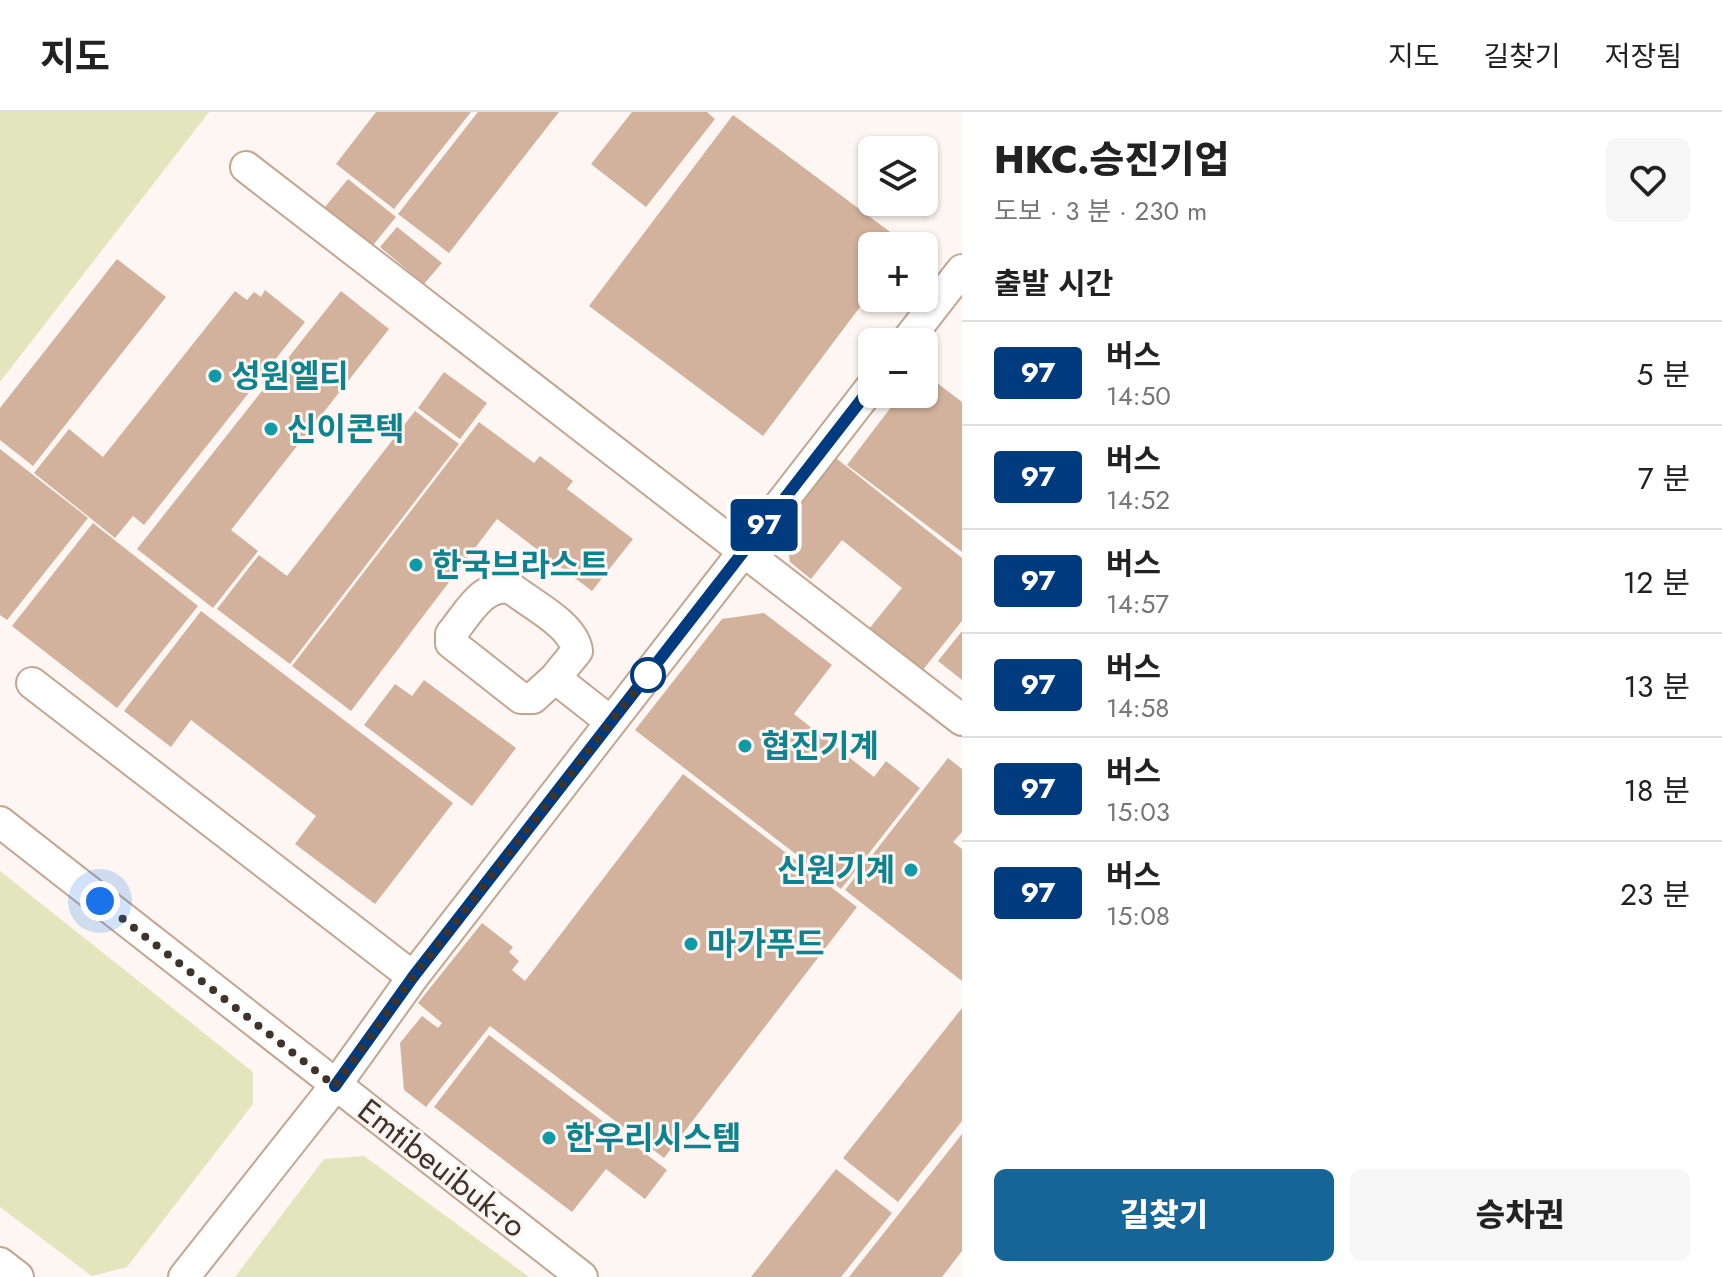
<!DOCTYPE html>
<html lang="ko">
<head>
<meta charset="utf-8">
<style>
	:root { --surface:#fff; --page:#f6f6f6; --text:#222; --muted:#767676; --line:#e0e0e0; --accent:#176597 }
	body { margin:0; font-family:Jost,"Noto Sans KR",sans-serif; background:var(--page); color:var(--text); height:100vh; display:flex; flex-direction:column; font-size:30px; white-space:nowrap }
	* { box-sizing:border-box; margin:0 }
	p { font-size:26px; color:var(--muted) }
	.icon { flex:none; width:44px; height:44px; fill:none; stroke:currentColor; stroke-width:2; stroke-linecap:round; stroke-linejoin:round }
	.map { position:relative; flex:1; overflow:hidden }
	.panel { display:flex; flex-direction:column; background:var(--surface); width:760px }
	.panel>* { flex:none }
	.badge { padding:0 16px; border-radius:6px; font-size:28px; line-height:52px }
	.tools { position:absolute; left:858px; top:24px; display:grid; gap:16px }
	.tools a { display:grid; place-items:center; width:80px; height:80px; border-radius:12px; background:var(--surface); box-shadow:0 2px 6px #0004; font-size:40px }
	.you { position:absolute; width:40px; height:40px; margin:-20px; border:6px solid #fff; border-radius:50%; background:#1a73e8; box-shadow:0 0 0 12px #1a73e833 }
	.map>.badge { position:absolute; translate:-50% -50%; box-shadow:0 0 0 4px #fff }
	h2 { padding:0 32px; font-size:30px; line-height:72px }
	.round { display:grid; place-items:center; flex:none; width:84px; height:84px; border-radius:12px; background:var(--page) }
	.head { display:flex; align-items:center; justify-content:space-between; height:136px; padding:0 32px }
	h1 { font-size:38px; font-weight:800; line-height:60px }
	.cta { display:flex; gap:16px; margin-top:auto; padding:16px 32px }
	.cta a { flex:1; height:92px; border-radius:12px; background:var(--accent); color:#fff; font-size:32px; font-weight:800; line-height:92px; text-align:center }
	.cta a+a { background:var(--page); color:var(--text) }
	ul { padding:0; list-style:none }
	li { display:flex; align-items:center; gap:24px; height:104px; padding:0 32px; border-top:2px solid var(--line) }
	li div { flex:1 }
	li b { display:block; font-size:30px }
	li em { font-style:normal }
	li .badge { min-width:88px; font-weight:700; text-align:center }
	header { display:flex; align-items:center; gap:48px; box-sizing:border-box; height:112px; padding:0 40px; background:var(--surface); border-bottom:2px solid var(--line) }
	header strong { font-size:38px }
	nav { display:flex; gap:44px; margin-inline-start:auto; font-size:28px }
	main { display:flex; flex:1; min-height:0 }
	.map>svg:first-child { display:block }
	.green { fill:#e3e5bc }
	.building { fill:#d2b29d }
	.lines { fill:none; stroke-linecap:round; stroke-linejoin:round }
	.minor-casing { stroke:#c4a690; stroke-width:34 }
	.minor { stroke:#fff; stroke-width:30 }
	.line-casing { stroke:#fff; stroke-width:18 }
	.line { stroke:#003b80; stroke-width:12 }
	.walk { stroke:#3f332a; stroke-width:8; stroke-dasharray:0 14.4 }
	.culture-dot { fill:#0f9aa8; stroke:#fdf6f2; stroke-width:3 }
	.stop-dot { fill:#fff; stroke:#003b80; stroke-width:4 }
	.labels { text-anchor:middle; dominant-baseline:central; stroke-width:6; stroke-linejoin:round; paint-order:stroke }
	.culture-label { font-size:32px; font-weight:bold; fill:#0d838f; stroke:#fdf6f2; text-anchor:start }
	.street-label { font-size:32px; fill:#3f332a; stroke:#fdf6f2 }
</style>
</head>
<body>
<header>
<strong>지도</strong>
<nav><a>지도</a><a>길찾기</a><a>저장됨</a></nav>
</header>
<main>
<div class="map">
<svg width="962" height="1165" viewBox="0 0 962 1165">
	<rect width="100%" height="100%" fill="#fdf6f2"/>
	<path class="green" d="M 0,0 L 209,0 L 0,270 Z
		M 0,759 L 253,960 L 253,992 L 127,1155 L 92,1164 L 0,1095 Z
		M 364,1044 L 529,1165 L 235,1165 L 324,1047 Z"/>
	<path class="building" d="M 376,0 L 471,0 L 394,97 L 336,52 Z
		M 478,0 L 559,0 L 449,141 L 398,102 Z
		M 632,0 L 707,0 L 715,7 L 646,95 L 591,52 Z
		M 733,3 L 909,134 L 872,134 L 872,179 L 763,324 L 589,194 Z
		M 348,67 L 396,105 L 369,138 L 321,100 Z
		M 397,115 L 442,151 L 424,172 L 380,135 Z
		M 117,147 L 166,185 L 33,354 L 0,328 L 0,296 Z
		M 265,178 L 305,210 L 144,413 L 133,404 L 115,426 L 34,361 L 69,317 L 103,345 L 235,179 L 247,188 L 254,180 L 261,185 Z
		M 341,179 L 389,217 L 231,418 L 258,439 L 213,496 L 137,437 Z
		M 444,260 L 487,291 L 460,327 L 418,296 Z
		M 924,261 L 962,290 L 962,440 L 847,353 L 901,282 L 924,282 Z
		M 415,299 L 459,332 L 290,552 L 217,497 L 259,443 L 287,464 Z
		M 479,310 L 534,351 L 540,344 L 573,369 L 567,377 L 633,427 L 592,479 L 497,407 L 351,599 L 292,554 Z
		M 0,337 L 88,406 L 7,508 L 0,503 Z
		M 832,343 L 962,446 L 962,509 L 922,559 L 869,517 L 902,476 L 842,428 L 811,467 L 790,450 L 785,420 L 801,400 L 792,393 Z
		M 93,411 L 198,494 L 117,596 L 12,514 Z
		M 201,499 L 453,691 L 375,792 L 295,732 L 316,704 L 191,608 L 171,635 L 124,599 Z
		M 764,501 L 832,553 L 794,602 L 874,665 L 886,649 L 920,676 L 841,777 L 635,618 L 722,507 Z
		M 962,519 L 962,568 L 938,549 Z
		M 424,568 L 516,636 L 472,694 L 364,613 L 395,572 L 412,584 Z
		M 948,646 L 962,657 L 962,720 L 953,730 L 962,737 L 962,869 L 845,778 Z
		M 683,662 L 857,795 L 664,1046 L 490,914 L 426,995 L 404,978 L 400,931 L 422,904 L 438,916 L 442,911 L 418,891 L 482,811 L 513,835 L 509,840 L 519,849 L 512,858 L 525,869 Z
		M 962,896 L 962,1009 L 898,1090 L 843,1046 Z
		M 489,923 L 667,1058 L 645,1087 L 606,1057 L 572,1100 L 434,995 Z
		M 962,1022 L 962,1139 L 942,1165 L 849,1165 Z
		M 836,1057 L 892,1101 L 841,1165 L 751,1165 Z"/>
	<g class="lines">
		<g class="minor-casing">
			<path id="minor" d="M 246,55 L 962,608
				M 906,230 L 962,158
				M 555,566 L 533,586 L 521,586 L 451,531 L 451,522 C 468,502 482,471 511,476 C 531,492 574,513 577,539 L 555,566 L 611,610
				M 32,571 L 413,865
				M 0,710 L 582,1165
				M 0,1151 L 18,1165
				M 184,1165 L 335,974 L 413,865 L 872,274"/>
		</g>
		<use href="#minor" class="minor"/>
	</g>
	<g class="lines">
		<g class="line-casing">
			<path id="line" d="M 335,974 L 413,865 L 872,274"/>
		</g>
		<use href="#line" class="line"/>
		<path class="walk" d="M 100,789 L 335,974 L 413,865 L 649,561 L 648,563"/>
	</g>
	<g class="culture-dot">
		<circle cx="215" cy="264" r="8"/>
		<circle cx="271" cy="317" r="8"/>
		<circle cx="416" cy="453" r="8"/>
		<circle cx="745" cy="634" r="8"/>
		<circle cx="911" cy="758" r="8"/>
		<circle cx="691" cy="832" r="8"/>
		<circle cx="549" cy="1026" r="8"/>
	</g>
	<circle class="stop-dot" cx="648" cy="563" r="16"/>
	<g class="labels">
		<g class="culture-label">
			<text x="231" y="264">성원엘티</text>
			<text x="287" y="317">신이콘텍</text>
			<text x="432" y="453">한국브라스트</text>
			<text x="761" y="634">협진기계</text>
			<text x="895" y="758" text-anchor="end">신원기계</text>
			<text x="707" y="832">마가푸드</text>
			<text x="565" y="1026">한우리시스템</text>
		</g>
		<g class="street-label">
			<text transform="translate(442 1056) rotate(38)">Emtibeuibuk-ro</text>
		</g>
	</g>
</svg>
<div class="tools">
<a><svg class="icon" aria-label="layers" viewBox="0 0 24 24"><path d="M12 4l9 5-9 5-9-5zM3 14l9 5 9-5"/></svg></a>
<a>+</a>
<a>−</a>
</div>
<div class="you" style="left:100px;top:789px"></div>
<b class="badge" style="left:764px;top:413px;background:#003b80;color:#fff">97</b>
</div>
<section class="panel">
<div class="head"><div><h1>HKC.승진기업</h1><p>도보 · 3 분 · 230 m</p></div><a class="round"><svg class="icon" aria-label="heart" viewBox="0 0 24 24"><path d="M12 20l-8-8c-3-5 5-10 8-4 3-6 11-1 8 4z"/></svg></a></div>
<h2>출발 시간</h2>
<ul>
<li><span class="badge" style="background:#003b80;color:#fff">97</span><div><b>버스</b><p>14:50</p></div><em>5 분</em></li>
<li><span class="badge" style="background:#003b80;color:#fff">97</span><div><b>버스</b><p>14:52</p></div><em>7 분</em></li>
<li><span class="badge" style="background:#003b80;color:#fff">97</span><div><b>버스</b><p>14:57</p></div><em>12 분</em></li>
<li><span class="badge" style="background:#003b80;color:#fff">97</span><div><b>버스</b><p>14:58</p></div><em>13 분</em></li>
<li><span class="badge" style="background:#003b80;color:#fff">97</span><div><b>버스</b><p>15:03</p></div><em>18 분</em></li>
<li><span class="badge" style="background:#003b80;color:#fff">97</span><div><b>버스</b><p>15:08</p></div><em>23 분</em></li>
</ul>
<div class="cta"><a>길찾기</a><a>승차권</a></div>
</section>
</main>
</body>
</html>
